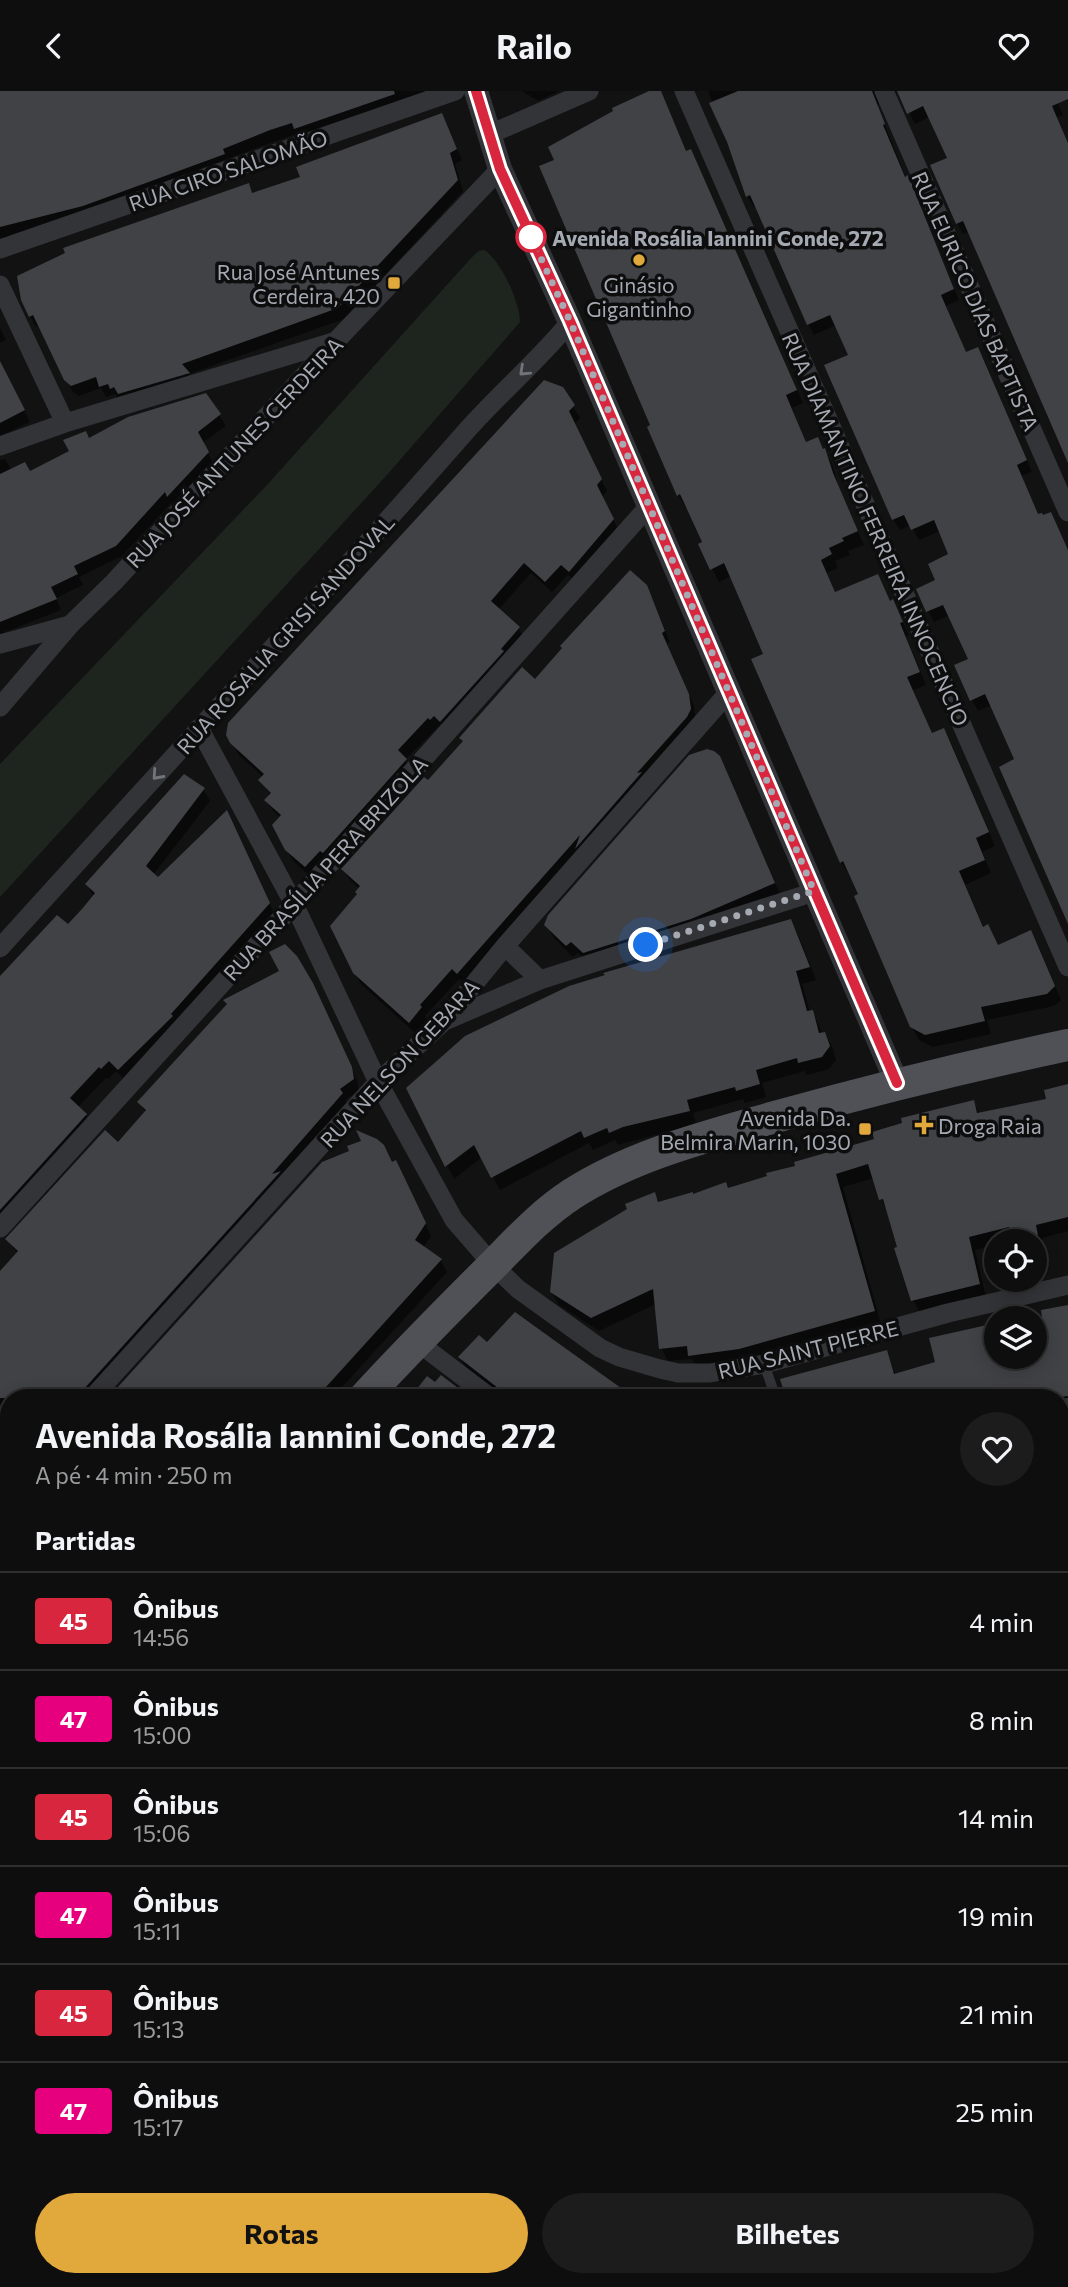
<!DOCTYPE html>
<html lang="pt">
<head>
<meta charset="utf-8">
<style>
	:root { --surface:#0e0e0e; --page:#1c1c1c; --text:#f1f3f6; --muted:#9b9c9e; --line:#2e2e2e; --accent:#e1a83c }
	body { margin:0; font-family:Commissioner,sans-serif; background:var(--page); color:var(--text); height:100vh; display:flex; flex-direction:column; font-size:26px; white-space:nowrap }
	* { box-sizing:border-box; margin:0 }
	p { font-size:23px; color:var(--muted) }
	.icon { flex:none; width:38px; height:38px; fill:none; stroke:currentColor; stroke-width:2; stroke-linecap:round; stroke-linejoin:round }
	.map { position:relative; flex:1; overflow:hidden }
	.drawer { position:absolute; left:0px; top:1298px; width:1069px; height:898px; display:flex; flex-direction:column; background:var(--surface); border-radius:28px 28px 0 0; box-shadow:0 4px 18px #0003,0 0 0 2px var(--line) }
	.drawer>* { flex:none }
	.badge { padding:0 14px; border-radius:5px; font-size:24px; line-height:46px }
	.fabs { position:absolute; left:984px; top:1138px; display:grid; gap:14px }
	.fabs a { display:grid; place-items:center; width:63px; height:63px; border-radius:50%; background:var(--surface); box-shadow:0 4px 18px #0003,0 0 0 2px var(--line); font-size:35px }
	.you { position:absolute; width:35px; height:35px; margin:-18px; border:5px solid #fff; border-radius:50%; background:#1a73e8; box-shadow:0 0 0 10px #1a73e833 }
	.map>.badge { position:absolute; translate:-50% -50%; box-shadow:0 0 0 4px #fff }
	h2 { padding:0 35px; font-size:26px; line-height:63px }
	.round { display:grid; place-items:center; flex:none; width:74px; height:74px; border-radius:37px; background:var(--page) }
	.head { display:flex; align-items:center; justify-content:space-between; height:119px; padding:0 35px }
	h1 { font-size:33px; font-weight:700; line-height:52px }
	.primary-button { display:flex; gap:14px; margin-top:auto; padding:14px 35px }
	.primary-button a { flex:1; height:80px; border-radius:42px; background:var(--accent); color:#111; font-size:28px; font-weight:700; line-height:80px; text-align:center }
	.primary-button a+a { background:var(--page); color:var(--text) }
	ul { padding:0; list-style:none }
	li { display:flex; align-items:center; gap:21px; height:98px; padding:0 35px; border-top:2px solid var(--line) }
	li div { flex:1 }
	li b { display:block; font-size:26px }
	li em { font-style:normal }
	li .badge { min-width:77px; font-weight:700; text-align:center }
	header { display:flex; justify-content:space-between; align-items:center; height:91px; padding:0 35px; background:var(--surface); font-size:32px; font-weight:700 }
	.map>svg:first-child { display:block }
	.green { fill:#1e251f }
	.shadow { fill:#0007 }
	.building { fill:#414246 }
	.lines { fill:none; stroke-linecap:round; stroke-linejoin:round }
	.service { stroke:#333438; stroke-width:10 }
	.minor { stroke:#333438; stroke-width:19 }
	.tertiary { stroke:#333438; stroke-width:24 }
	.primary { stroke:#4f5156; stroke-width:32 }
	.oneway { stroke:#71747b }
	.line-casing { stroke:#fff; stroke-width:16 }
	.line { stroke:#d7263d; stroke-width:10 }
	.walk { stroke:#a4a9b2; stroke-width:7; stroke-dasharray:0 12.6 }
	.stop-dot { fill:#fff; stroke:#d7263d; stroke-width:3.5 }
	.poi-dot { fill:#e1a83c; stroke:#0d0d0e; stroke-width:2.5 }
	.labels { text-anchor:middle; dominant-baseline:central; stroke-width:7; stroke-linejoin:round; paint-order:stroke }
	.street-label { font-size:21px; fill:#a4a9b2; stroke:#0d0d0e }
	.stop-label { font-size:21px; font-weight:bold; fill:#a4a9b2; stroke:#0d0d0e; text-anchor:start }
	.poi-label { font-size:21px; fill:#a4a9b2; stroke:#0d0d0e; text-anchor:end }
</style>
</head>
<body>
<header><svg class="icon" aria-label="back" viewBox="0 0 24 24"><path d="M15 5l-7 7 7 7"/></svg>Railo<svg class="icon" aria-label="heart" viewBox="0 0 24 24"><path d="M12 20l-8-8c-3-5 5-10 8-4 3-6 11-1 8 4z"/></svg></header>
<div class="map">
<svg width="1068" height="2196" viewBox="0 0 1068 2196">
	<rect width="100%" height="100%" fill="#121213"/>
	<path class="green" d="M 484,159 C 501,169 520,212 520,231 L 386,385 L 0,806 L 0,673 L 266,395 L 472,166 L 479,160 Z
		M 0,2036 L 9,2037 L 9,2174 L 0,2174 Z
		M 421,2188 L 549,2188 L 565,2196 L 415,2196 Z"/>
	<path class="shadow" d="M 0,0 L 437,0 L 302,48 L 299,42 L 276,50 L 4,150 L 0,147 Z
		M 522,0 L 560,0 L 538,10 Z
		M 653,0 L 660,0 L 687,62 L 690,61 L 698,74 L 803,312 L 792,317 L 806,353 L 817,348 L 832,372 L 839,397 L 864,454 L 848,460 L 850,464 L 835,470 L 838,477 L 827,482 L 836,503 L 893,511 L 909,544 L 906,546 L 926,594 L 913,599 L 933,644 L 944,639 L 951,652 L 995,755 L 982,761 L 991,782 L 965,794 L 984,837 L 998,856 L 1038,855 L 1061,909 L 1054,915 L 987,929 L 991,943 L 933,956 L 919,949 L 911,935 L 861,804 L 851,783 L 849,784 L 841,771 L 754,569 L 765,564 L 731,485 L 719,491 L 712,478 L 688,416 L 686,417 L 678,404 L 556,70 Z
		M 708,0 L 885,0 L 879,5 L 878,17 L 906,87 L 913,97 L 959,209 L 946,215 L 966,263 L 977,258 L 984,269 L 1032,381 L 1021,385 L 1039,425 L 1068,458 L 1068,819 L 1017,669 L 992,614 L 978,620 L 972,609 L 970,569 L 950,524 L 934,531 L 918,499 L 937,490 L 950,464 L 940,440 L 919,449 L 911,434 L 900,439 L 893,428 L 850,265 L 836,234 L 814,244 L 808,233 L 757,115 L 754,116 L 747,105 Z
		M 893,0 L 1052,0 L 1063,24 L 1057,26 L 1068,52 L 1068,371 L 969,141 L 963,143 L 957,132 L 949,68 L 929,26 L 915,33 L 899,1 Z
		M 447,35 L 462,69 L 455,73 L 463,100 L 344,228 L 189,283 L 194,293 L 118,308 L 115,303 L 106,306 L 101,297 L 79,305 L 72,300 L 40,234 L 36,236 L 30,225 L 248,94 L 253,103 Z
		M 0,237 L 6,249 L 0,252 Z
		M 0,270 L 30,331 L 0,345 Z
		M 562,297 L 580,327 L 574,333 L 607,400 L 602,406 L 619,440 L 576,491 L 568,484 L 552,501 L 531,482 L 498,519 L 518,537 L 525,549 L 405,669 L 412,681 L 312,787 L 293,770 L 286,758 L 281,727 L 273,720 L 266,709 L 271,704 L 261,689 L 263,686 L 239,664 L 228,644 Z
		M 219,324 L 226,335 L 202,352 L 214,373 L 174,415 L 172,411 L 122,465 L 79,486 L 83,494 L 56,507 L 61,519 L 0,543 L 0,369 L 5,368 L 12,380 L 29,382 L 71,361 L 89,349 Z
		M 652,507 L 670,551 L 667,553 L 694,615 L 696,629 L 464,892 L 459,888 L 425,925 L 427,928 L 415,942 L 361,893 L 354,881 L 360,798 L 350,789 L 343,779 L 464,652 L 461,647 Z
		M 724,677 L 781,805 L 591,874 L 578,862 L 573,866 L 554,847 L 546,834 Z
		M 203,698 L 210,710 L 153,784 L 158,788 L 233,732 L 275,824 L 125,989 L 116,980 L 108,988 L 106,987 L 78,1016 L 86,1024 L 92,1035 L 0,1138 L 0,890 L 68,836 L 93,805 L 87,793 Z
		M 791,830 L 798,843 L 816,889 L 802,893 L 810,921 L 812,921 L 819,934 L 822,943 L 825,943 L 832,955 L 836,969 L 829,978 L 807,984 L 805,980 L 762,992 L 766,1006 L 745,1012 L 743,1008 L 693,1022 L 696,1033 L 618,1054 L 615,1049 L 593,1059 L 589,1052 L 500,1099 L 482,1066 L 454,1088 L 408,998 Z
		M 318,905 L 357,989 L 359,1000 L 349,1006 L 345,1010 L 348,1014 L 91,1307 L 9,1307 L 9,1402 L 0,1410 L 0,1183 L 18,1163 L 7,1148 L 118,1054 L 146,1022 L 139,1011 Z
		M 1068,995 L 1068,1140 L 1042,1147 L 1048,1172 L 1034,1175 L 1034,1150 L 996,1150 L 996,1154 L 975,1159 L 986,1206 L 920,1222 L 913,1209 L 888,1121 L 881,1108 L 874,1087 L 843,1096 L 881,1233 L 746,1270 L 697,1277 L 692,1268 L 668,1270 L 661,1257 L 656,1213 L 599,1240 L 559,1214 L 551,1201 L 655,1103 L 660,1112 L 728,1099 L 877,1049 L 973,1011 L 980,1023 L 1048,1009 Z
		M 323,1073 L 392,1073 L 401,1083 L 431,1145 L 423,1157 L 441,1170 L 447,1181 L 332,1307 L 111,1307 Z
		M 1068,1215 L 1068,1316 L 1060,1320 L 1060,1307 L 788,1307 L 782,1289 L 886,1261 L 896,1285 L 996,1265 L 1034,1265 L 1044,1228 Z
		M 515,1223 L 634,1307 L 505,1307 L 467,1278 L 460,1267 L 487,1254 Z
		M 9,1420 L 9,1663 L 0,1672 L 0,1422 Z
		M 1068,1485 L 1068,1605 L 1060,1600 L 1060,1487 Z
		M 1060,1656 L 1068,1661 L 1068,1850 L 1060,1846 Z
		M 9,1767 L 9,2001 L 4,2006 L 0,2006 L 0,1777 Z
		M 1060,1891 L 1068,1896 L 1068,1999 L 1060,2010 Z
		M 1068,2007 L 1068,2076 L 1060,2079 L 1060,2011 L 1064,2011 Z
		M 1060,2096 L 1068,2098 L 1068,2182 L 1060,2183 Z
		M 472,2188 L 509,2188 L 524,2196 L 467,2196 Z
		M 609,2188 L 865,2188 L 877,2196 L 621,2196 Z
		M 938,2188 L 993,2188 L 944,2191 Z"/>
	<path class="building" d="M 0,0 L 394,0 L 395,3 L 294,38 L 292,32 L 270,39 L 223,58 L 225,63 L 83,115 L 0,136 Z
		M 649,0 L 661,0 L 686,60 L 691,58 L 797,299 L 786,304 L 805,349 L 806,351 L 818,346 L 823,358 L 825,357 L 833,382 L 858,440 L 842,447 L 844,450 L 829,457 L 832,463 L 821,469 L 835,501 L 878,483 L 890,510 L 893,508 L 903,531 L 900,532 L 920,581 L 907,586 L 932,642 L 944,637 L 989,741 L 976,747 L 985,769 L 959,780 L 983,836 L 988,833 L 998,854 L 1031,839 L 1055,895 L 1047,903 L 981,916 L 985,930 L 925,944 L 910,936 L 854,805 L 858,803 L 843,770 L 840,772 L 751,568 L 763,563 L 740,509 L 724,472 L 710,479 L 698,453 L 702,451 L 680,403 L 677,405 L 647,336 L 650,334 L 539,75 L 554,69 L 548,56 L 613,20 L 612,17 Z
		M 738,0 L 872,0 L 885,33 L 883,34 L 905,86 L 908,84 L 954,198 L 941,204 L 948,220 L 966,261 L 978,256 L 1027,369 L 1017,374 L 1038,423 L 1042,422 L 1043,424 L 1051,421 L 1068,459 L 1068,833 L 999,676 L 1014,668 L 985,603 L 970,610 L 954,574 L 968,568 L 943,514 L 926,521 L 916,498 L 935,489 L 928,473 L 948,463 L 934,429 L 911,439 L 904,424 L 892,429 L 824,274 L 848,264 L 830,224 L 807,234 L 750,104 L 746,106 L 727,51 L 709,12 Z
		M 897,0 L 1068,0 L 1068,8 L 1052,15 L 1068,52 L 1068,372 L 963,130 L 956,133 L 930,74 L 947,67 L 923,15 L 907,23 Z
		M 442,22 L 457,58 L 450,62 L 458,89 L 338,217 L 182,273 L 190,282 L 118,303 L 114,296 L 110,298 L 108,293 L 99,296 L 96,286 L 71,295 L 64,289 L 33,224 L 29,226 L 21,209 L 17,185 L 65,162 L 63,157 L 249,92 L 252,102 L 300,86 L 296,76 Z
		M 0,270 L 25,319 L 0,332 Z
		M 544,289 L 563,296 L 575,314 L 569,320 L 602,388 L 597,394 L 614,428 L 569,481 L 561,474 L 545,491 L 524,472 L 491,510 L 520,536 L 501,558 L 504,560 L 440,631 L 434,625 L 430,629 L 428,627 L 398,659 L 407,668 L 323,762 L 320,760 L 305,776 L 285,759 L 272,734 L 281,724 L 264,709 L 271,702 L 258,689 L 264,683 L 230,652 L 226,644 L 228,632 Z
		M 206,302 L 221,323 L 198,341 L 209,361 L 167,406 L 165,401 L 116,455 L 74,475 L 78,483 L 51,496 L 57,508 L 0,531 L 0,383 L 25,371 L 30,380 L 69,360 L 63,349 L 86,340 L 89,347 L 128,326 Z
		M 630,479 L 647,494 L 665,540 L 662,542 L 689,603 L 691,618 L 687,626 L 637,682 L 642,681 L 575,758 L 580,744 L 457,883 L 452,878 L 420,914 L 422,916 L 409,932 L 353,882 L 330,835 L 357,803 L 355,801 L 360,795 L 341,778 L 424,686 L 428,689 L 463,650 L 459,647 L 522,576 L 535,588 L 562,557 L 560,555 Z
		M 707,658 L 714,660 L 720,665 L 775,792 L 691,828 L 583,862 L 571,851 L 566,855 L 544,834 L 548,824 L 689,664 Z
		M 184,683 L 205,697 L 146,775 L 158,786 L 227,719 L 270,812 L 171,923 L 173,925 L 118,979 L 109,970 L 101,978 L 99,976 L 70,1007 L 87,1023 L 0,1119 L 0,885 L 57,824 L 68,833 L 82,818 L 95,802 L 85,793 Z
		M 791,828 L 810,876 L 796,880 L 807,920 L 813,919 L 819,942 L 825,941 L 830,955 L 822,966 L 798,972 L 797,967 L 756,979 L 760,993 L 736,1000 L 735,996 L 687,1009 L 690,1020 L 623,1036 L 609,1042 L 607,1037 L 584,1047 L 581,1040 L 491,1087 L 474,1054 L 445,1076 L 406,997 L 465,945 L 569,895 L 605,884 L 603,882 Z
		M 285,853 L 297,865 L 313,892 L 352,976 L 354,988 L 340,998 L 343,1002 L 272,1083 L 281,1080 L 83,1299 L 80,1307 L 0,1307 L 0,1180 L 18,1160 L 5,1148 L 105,1039 L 118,1051 L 146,1019 L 137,1011 L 227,913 L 223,909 L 279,880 L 269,861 Z
		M 1068,993 L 1068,1126 L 1036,1134 L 1039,1150 L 1012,1150 L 1009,1136 L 969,1146 L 980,1193 L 911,1210 L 894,1157 L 897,1156 L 883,1108 L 879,1109 L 868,1073 L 836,1083 L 875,1220 L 739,1258 L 688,1265 L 687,1255 L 659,1258 L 653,1198 L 591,1227 L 550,1201 L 554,1162 L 627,1118 L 625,1113 L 655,1101 L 658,1111 L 693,1101 L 693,1103 L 726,1091 L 728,1097 L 767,1085 L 766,1082 L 795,1075 L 794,1071 L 874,1048 L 872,1041 L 902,1032 L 901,1027 L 974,1009 L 977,1022 L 1046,1008 L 1044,999 Z
		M 356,1039 L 377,1048 L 384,1054 L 392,1071 L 396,1069 L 426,1132 L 415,1149 L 442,1168 L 316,1307 L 108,1307 L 322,1071 L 349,1060 L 347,1055 L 361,1050 Z
		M 1068,1214 L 1068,1305 L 1055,1307 L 786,1307 L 780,1288 L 887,1259 L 894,1283 L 935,1271 L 929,1247 L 996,1232 L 996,1265 L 1034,1265 L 1034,1228 L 1042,1227 L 1041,1219 Z
		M 515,1221 L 558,1252 L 635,1307 L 503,1307 L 498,1297 L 458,1266 L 479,1244 L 487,1251 Z
		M 441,1284 L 471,1307 L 410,1307 L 427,1285 L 435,1291 Z"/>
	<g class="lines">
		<path class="service" d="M 764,1273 L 776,1307
			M 1060,1313 L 1068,1312
			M 1060,1393 L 1068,1389
			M 1060,2003 L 1068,1992"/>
		<path class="minor" d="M 684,0 L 1068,876
			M 884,0 L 1068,421
			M 488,44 L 589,0
			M 0,158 L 455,0
			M 0,194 L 65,332
			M 0,355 L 65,332 L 333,251
			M 0,553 L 70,534
			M 0,616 L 70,534 L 114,491 L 335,251 L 500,78
			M 199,637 L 294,813 L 378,991 L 454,1129 L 493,1174 L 518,1198 L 600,1257 L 619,1266 L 660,1278 L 678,1282 L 710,1282 L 764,1273 L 948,1222 L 1068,1194
			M 505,855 L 540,889
			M 0,857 C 156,684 315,513 468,338 C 501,301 539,269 570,231
			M 447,929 L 540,889 L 814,801
			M 0,1137 L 294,813 L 649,415
			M 416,1250 L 491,1307
			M 92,1307 L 378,991 L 443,931 L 505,855 L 729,601
			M 0,1409 L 9,1400
			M 1060,1473 L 1068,1471
			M 1060,1617 L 1068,1622
			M 1060,1863 L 1068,1869
			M 0,2028 L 9,2029
			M 1060,2078 L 1068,2084
			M 19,2188 L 264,2192 L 319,2189
			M 585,2188 L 597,2196
			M 902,2188 L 914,2196
			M 374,2196 L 381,2188
			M 1015,2196 L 1068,2189"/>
		<path class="tertiary" d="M 476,0 L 500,78 L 570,231 L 897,992"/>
		<path class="primary" d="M 364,1307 C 405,1262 447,1220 490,1177 C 516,1151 540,1124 572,1103 C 633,1064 705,1046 775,1026 C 872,999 969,975 1068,954
			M 0,1717 L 9,1707"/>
	</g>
	<defs><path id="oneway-chevron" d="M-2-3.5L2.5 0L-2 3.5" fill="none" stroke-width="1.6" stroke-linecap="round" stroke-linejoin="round" transform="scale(1.75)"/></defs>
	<g class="oneway">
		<use href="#oneway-chevron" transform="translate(524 280) rotate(137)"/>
		<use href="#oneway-chevron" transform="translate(157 684) rotate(132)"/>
	</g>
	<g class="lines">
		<g class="line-casing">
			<path id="line" d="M 476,0 L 500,78 L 570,230 L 897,992"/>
		</g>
		<use href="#line" class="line"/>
		<path class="walk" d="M 531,146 L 570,230 L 814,800 L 646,854"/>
	</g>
	<circle class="stop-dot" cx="531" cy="146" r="14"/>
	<g class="poi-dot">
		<circle cx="639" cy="169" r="7"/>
		<rect x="387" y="185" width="14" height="14" rx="3.5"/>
		<path d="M920.5 1023.5h7v7h7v7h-7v7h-7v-7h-7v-7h7z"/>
		<rect x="858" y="1031" width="14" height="14" rx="3.5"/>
	</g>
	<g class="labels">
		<g class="street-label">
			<text transform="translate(228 79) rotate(-19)">RUA CIRO SALOMÃO</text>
			<text transform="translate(976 210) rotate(66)">RUA EURICO DIAS BAPTISTA</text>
			<text transform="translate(234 361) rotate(-47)">RUA JOSÉ ANTUNES CERDEIRA</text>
			<text transform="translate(876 438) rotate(66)">RUA DIAMANTINO FERREIRA INNOCENCIO</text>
			<text transform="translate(285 543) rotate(-48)">RUA ROSALIA GRISI SANDOVAL</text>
			<text transform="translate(325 777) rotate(-48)">RUA BRASÍLIA PERA BRIZOLA</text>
			<text transform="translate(399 972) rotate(-47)">RUA NELSON GEBARA</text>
			<text transform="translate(808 1258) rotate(-14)">RUA SAINT PIERRE</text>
		</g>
		<g class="stop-label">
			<text x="552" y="146">Avenida Rosália Iannini Conde, 272</text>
		</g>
		<g class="poi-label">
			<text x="380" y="180">Rua José Antunes<tspan x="380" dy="24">Cerdeira, 420</tspan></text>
			<text x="639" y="193" text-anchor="middle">Ginásio<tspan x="639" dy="24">Gigantinho</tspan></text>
			<text x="851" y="1026">Avenida Da.<tspan x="851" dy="24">Belmira Marin, 1030</tspan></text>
			<text x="938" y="1034" text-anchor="start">Droga Raia</text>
		</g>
	</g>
</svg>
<div class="fabs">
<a><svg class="icon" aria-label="locate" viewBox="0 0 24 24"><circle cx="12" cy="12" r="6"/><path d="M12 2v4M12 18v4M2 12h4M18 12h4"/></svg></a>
<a><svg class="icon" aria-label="layers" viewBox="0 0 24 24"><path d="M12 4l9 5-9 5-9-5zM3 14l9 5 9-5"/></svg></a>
</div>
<div class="you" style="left:646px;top:854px"></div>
<section class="drawer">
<div class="head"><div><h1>Avenida Rosália Iannini Conde, 272</h1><p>A pé · 4 min · 250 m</p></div><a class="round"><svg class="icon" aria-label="heart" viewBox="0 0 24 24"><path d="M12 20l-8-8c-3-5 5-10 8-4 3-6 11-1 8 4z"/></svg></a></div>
<h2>Partidas</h2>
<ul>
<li><span class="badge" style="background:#d7263d;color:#fff">45</span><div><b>Ônibus</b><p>14:56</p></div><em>4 min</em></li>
<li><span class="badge" style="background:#e6007e;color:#fff">47</span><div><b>Ônibus</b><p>15:00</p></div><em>8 min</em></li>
<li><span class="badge" style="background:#d7263d;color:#fff">45</span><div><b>Ônibus</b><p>15:06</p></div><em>14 min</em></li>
<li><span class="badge" style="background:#e6007e;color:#fff">47</span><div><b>Ônibus</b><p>15:11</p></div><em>19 min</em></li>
<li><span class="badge" style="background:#d7263d;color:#fff">45</span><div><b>Ônibus</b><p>15:13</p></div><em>21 min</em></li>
<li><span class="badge" style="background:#e6007e;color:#fff">47</span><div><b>Ônibus</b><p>15:17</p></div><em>25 min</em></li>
</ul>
<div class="primary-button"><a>Rotas</a><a>Bilhetes</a></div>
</section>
</div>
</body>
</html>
